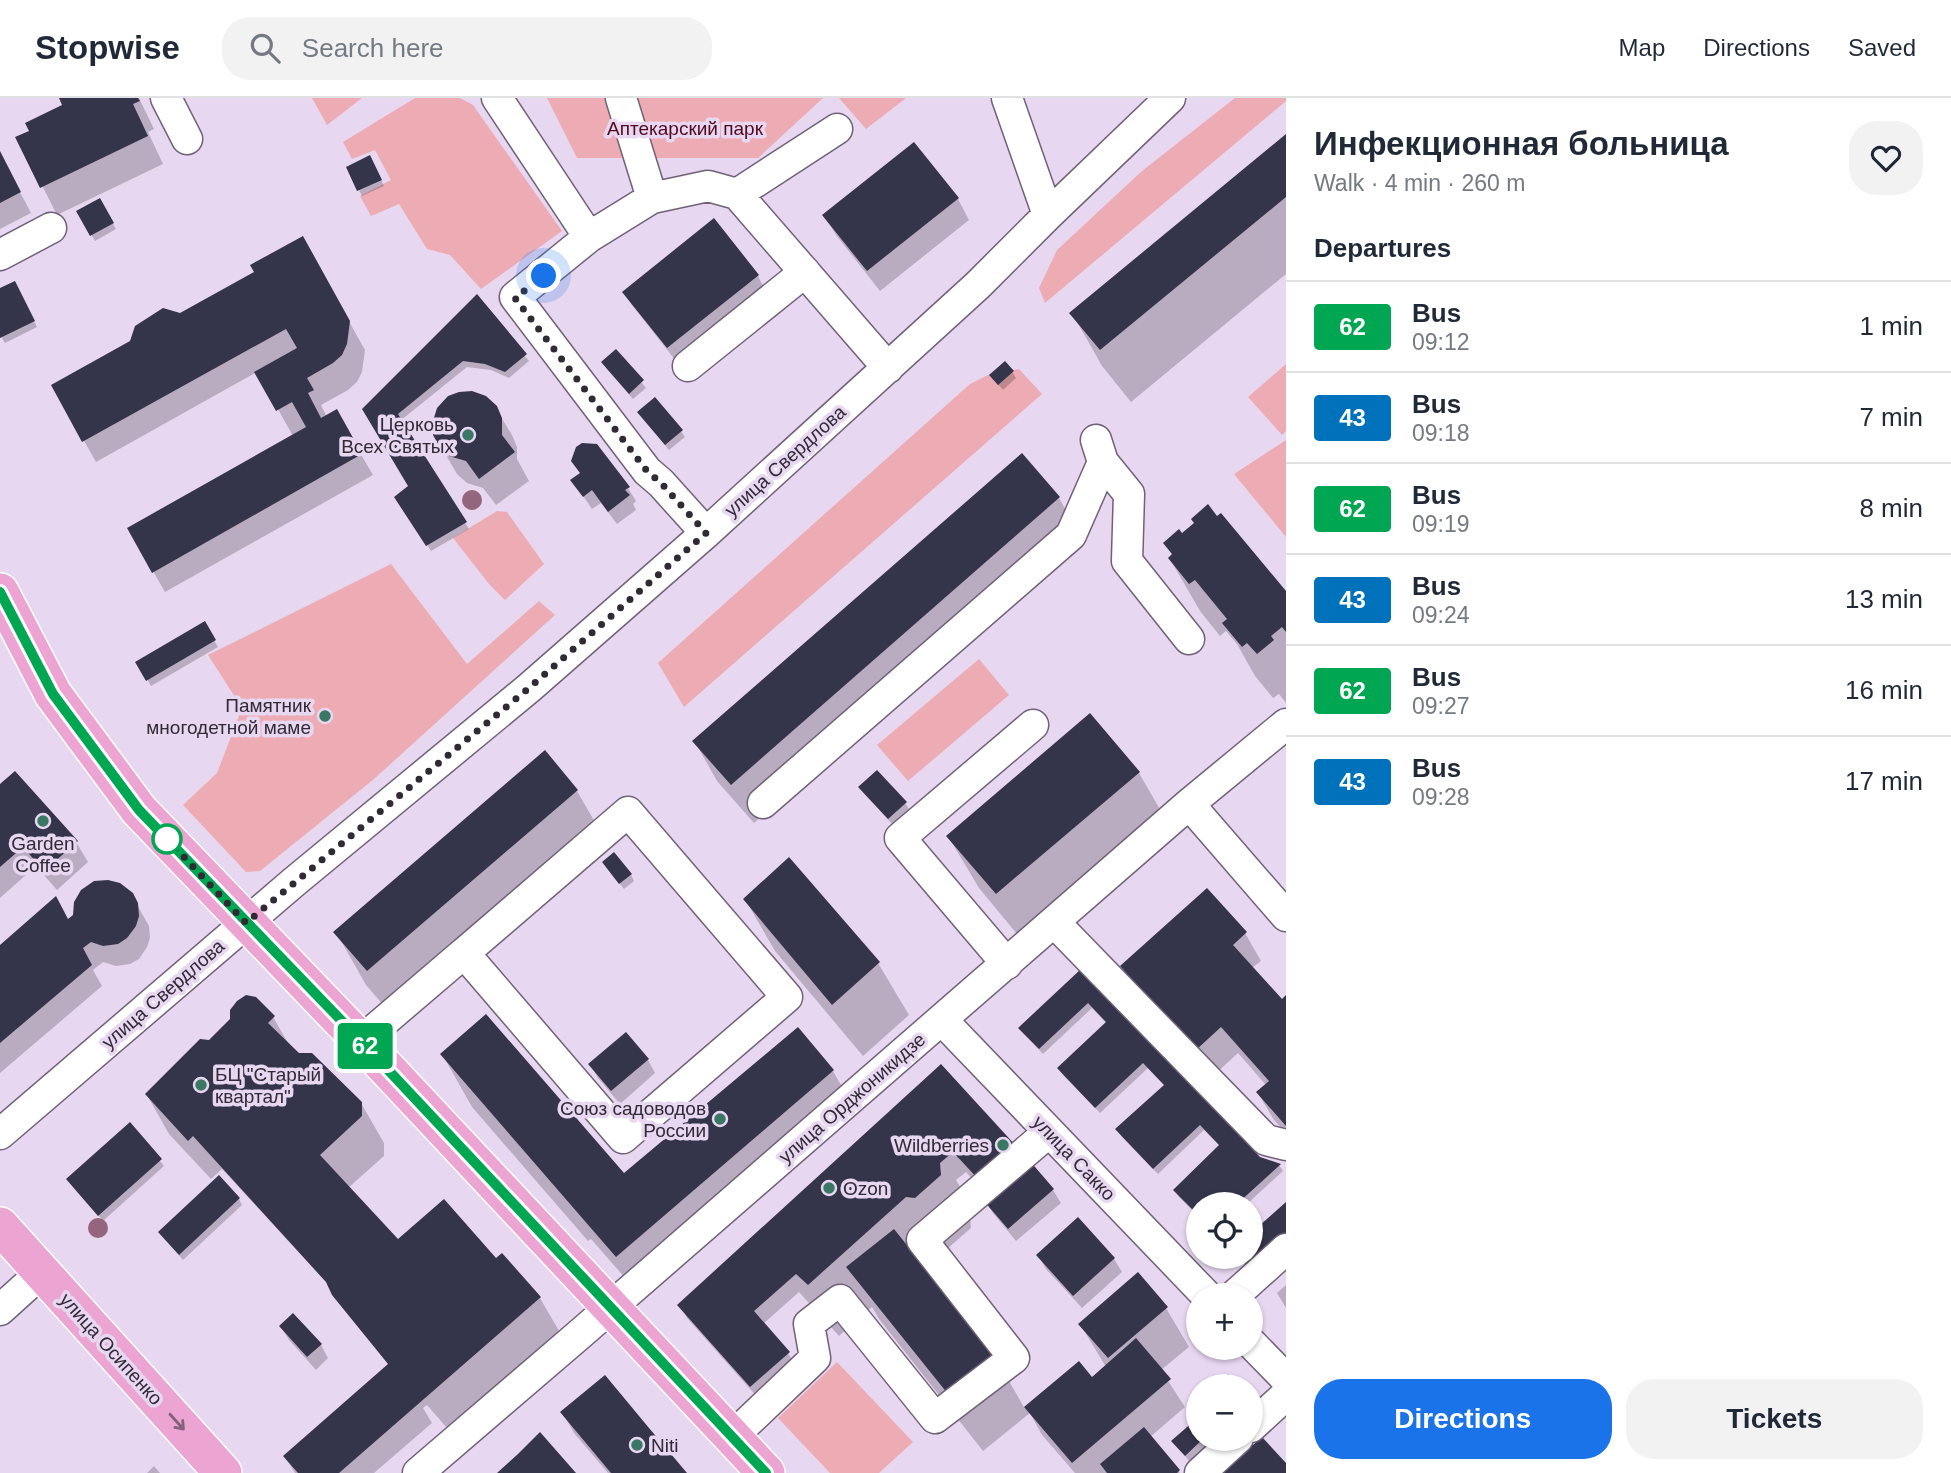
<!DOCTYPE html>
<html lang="en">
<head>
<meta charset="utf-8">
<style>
	:root { --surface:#fff; --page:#f2f2f3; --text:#1f2937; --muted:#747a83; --line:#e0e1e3; --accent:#1a73e8 }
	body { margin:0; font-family:Arial,sans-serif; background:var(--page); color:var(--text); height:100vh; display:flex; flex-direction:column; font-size:26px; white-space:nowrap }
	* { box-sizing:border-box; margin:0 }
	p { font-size:23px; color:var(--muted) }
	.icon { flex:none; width:38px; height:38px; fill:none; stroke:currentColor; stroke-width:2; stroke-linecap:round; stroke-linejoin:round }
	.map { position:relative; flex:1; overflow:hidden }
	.drawer { display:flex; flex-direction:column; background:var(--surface); width:665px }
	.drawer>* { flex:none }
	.badge { padding:0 14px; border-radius:5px; font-size:24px; line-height:46px }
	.buttons { position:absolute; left:1186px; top:1094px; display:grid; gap:14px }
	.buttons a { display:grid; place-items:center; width:77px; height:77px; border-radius:50%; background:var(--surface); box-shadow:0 2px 5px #0004; font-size:35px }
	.you { position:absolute; width:35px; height:35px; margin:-18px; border:5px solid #fff; border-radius:50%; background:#1a73e8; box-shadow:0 0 0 10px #1a73e833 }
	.map>.badge { position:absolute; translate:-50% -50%; box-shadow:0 0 0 4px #fff }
	h2 { padding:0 28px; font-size:26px; line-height:63px }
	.round { display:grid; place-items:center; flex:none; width:74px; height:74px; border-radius:28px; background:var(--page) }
	.head { display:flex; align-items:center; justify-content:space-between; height:119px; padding:0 28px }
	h1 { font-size:33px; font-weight:800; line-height:52px }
	.cta { display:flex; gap:14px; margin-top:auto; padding:14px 28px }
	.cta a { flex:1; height:80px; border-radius:28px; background:var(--accent); color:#fff; font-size:28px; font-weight:800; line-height:80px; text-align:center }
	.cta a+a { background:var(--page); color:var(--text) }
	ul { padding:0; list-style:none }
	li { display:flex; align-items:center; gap:21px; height:91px; padding:0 28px; border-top:2px solid var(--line) }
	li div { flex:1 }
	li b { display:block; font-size:26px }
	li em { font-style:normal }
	li .badge { min-width:77px; font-weight:700; text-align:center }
	header { display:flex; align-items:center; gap:42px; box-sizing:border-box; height:98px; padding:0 35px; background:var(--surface); border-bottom:2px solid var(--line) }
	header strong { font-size:33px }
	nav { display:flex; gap:38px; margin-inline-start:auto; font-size:24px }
	.search { width:490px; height:63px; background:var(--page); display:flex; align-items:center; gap:18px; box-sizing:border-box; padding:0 24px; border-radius:28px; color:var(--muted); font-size:26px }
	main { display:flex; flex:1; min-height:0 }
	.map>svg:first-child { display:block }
	.green { fill:#edacb3 }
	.shadow { fill:#0003 }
	.building { fill:#34344b }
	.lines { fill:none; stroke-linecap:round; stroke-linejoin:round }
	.minor-casing { stroke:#706178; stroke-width:33 }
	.major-casing { stroke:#fff; stroke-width:40 }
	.minor { stroke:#fff; stroke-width:30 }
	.major { stroke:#eca4d3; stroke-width:37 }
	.tree { fill:#94657c }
	.oneway { stroke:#85617c }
	.line-casing { stroke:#fff; stroke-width:16 }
	.line { stroke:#00a651; stroke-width:10 }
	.walk { stroke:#312a35; stroke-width:7; stroke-dasharray:0 12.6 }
	.poi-dot { fill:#3b7863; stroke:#e8d7f1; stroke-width:2.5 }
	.stop-dot { fill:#fff; stroke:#00a651; stroke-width:3.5 }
	.labels { text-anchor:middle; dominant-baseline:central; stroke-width:7; stroke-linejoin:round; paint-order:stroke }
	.park-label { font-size:19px; fill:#50081c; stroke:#e8d7f1 }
	.poi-label { font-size:19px; fill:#312a35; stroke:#e8d7f1; text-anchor:end }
	.street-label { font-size:19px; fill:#312a35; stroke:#e8d7f1 }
</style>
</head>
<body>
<header>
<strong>Stopwise</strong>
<div class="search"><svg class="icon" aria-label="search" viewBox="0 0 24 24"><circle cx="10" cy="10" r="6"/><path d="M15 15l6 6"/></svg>Search here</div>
<nav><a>Map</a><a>Directions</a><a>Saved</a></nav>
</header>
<main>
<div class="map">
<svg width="1286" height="1375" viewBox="0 0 1286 1375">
	<rect width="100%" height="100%" fill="#e8d7f1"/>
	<path class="green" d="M 312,0 L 362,0 L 327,27 Z
		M 415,0 L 460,0 L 473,7 L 562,133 L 481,191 L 450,157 L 427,151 L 399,106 L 371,118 L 360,98 L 391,82 L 375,52 L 352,61 L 343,44 Z
		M 547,0 L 823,0 L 758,60 L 577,60 Z
		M 839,0 L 906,0 L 866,31 Z
		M 1235,0 L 1286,0 L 1286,3 L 1045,205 L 1039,190 L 1057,152 L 1142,73 Z
		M 1286,266 L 1286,333 L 1282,337 L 1248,299 Z
		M 1019,271 L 1042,296 L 684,609 L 658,565 L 970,286 L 992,275 Z
		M 1286,342 L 1286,439 L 1234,376 Z
		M 497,413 L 507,414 L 544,466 L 505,502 L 489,486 L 453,440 Z
		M 391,466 L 467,566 L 539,503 L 555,517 L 374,681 L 260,773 L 246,774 L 183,707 L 217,675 L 242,610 L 208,557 Z
		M 979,561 L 1009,597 L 908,683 L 877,647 Z
		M 837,1264 L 913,1344 L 879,1375 L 830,1375 L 778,1320 Z"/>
	<path class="shadow" d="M 61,0 L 139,0 L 154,31 L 148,34 L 163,66 L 57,117 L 18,40 L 31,34 L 65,8 Z
		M 1286,38 L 1286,176 L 1131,304 L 1102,268 L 1072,215 Z
		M 914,46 L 958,101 L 969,122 L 880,193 L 836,137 L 824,117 Z
		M 0,56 L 31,115 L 0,131 Z
		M 373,65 L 384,88 L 362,98 L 359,92 Z
		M 99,102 L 116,131 L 95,143 L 78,114 Z
		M 714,123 L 758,178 L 765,192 L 676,263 L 632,207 L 624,194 Z
		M 302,140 L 365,252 L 362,274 L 357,284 L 348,292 L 321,307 L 327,319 L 336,314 L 373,377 L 165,494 L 129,431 L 293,338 L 257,274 L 96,364 L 53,288 L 256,175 Z
		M 18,191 L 37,229 L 5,245 L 0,237 L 0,192 Z
		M 477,199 L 529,263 L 509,280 L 491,272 L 467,269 L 400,323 L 469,431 L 431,453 L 400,405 L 410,389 L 364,311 Z
		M 615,253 L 646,290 L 633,301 L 606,270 Z
		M 1012,274 L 1016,280 L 1003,292 L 995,283 Z
		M 495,309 L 512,337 L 517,349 L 517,361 L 529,383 L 496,407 L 483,390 L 467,385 L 457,376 L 440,347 Z
		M 639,315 L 681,333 L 685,339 L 669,352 Z
		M 573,383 L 628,390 L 636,403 L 633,406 L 636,412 L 617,426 L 601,405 L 592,411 Z
		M 1059,400 L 1081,439 L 754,725 L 717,683 L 695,644 Z
		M 1165,445 L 1286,495 L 1286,605 L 1279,596 L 1273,600 L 1255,578 L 1237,546 L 1226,533 L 1220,538 L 1200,513 L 1170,461 L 1173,458 Z
		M 204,525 L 218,549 L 151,588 L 138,565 Z
		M 1139,675 L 1169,727 L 1027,848 L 979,790 L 948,738 Z
		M 0,688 L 76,744 L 88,764 L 57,792 L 36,768 L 0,800 Z
		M 577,693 L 607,745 L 398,924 L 366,887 L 336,834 Z
		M 864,695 L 905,705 L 909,711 L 892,726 Z
		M 608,771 L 631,777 L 634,783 L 624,791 Z
		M 131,796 L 149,828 L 150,840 L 147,849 L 139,861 L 130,866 L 116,868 L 103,864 L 93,872 L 102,888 L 0,975 L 0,849 Z
		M 745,801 L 878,865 L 909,917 L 863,958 L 775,853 Z
		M 1245,835 L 1261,863 L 1252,870 L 1282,903 L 1286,900 L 1286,1035 L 1274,1022 L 1258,995 L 1266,987 L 1238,955 L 1213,978 L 1138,895 L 1123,868 Z
		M 1081,874 L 1259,1061 L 1279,1067 L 1283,1073 L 1247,1106 L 1199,1106 L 1199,1119 L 1178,1098 L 1175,1092 L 1220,1048 L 1204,1032 L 1158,1076 L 1121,1038 L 1118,1032 L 1165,988 L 1148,970 L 1100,1015 L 1063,977 L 1060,971 L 1107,926 L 1092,910 L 1043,956 L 1024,936 L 1020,930 Z
		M 273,919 L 291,950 L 361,1005 L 384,1045 L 384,1058 L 348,1090 L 398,1143 L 496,1162 L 502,1157 L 540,1200 L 570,1252 L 461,1346 L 427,1307 L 423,1310 L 432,1325 L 374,1375 L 295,1375 L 285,1359 L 391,1266 L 330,1188 L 222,1071 L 211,1081 L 169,1036 L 147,997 L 209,944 Z
		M 442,956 L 624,1078 L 833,973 L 855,1012 L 640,1197 L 591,1141 L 588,1143 L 472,1009 Z
		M 648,962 L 655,975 L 620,1006 L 598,980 L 590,966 Z
		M 941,969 L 1053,1092 L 1061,1105 L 1016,1143 L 993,1115 L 985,1102 L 989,1099 L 966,1074 L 956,1082 L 975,1113 L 970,1118 L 971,1130 L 946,1152 L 998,1264 L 1025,1311 L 1078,1265 L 1092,1281 L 1106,1269 L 1080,1226 L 1166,1210 L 1189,1249 L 1161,1272 L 1185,1309 L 1150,1339 L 1180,1375 L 1075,1375 L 1042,1337 L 1030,1315 L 983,1353 L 879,1221 L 872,1209 L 839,1238 L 799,1194 L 763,1226 L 788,1255 L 796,1268 L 759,1301 L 687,1220 L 680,1207 Z
		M 130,1027 L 164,1068 L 103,1123 L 68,1082 Z
		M 239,1101 L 242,1107 L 183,1162 L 160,1135 Z
		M 1038,1157 L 1114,1161 L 1122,1174 L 1082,1210 L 1046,1171 Z
		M 1286,1187 L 1286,1210 L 1277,1195 Z
		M 281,1229 L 321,1247 L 328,1260 L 316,1272 L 289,1242 Z
		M 562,1314 L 684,1375 L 608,1375 L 574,1335 Z
		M 1207,1340 L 1209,1345 L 1189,1363 L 1174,1344 Z
		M 154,1368 L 160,1375 L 147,1375 Z"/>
	<path class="building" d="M 59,0 L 138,0 L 140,3 L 133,6 L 148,38 L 40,90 L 15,39 L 29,33 L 25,25 L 62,7 Z
		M 1286,36 L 1286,99 L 1100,252 L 1069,215 Z
		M 914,44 L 959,100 L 867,173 L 822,117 Z
		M 0,53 L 21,94 L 0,105 Z
		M 370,57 L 382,82 L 357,93 L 346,69 Z
		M 100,100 L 114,125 L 90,138 L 76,113 Z
		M 714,120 L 759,177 L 667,250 L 622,194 Z
		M 303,138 L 350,223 L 347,246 L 342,257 L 333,265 L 307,280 L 314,292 L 308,295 L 321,320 L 337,311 L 362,356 L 152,475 L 127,430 L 306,329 L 292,304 L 276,313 L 254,274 L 297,250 L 286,231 L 82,344 L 51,287 L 130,243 L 135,228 L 163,210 L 180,215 L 254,174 L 250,167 Z
		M 15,183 L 35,223 L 0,240 L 0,190 Z
		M 477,196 L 527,256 L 505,274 L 485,266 L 463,263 L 398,316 L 467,424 L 426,448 L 394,399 L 408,388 L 362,311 Z
		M 616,251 L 644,282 L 629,296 L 601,264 Z
		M 1005,263 L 1014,273 L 998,287 L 989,277 Z
		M 472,293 L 486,298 L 497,308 L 502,320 L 502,337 L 515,354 L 479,381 L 466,363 L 449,358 L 439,348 L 433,337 L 433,323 L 437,310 L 448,298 L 459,294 Z
		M 655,299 L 683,332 L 665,347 L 637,314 Z
		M 582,345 L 597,346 L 630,389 L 625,392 L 630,397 L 608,414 L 592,392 L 583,399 L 570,382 L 580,375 L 571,363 L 576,349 Z
		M 1022,355 L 1060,399 L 731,687 L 692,643 Z
		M 1208,406 L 1217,418 L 1221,415 L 1286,493 L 1286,534 L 1282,529 L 1271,538 L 1274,542 L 1257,556 L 1247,545 L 1242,549 L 1222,525 L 1227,521 L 1195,482 L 1189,486 L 1168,460 L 1172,456 L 1163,445 L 1179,431 L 1182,435 L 1194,425 L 1191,421 Z
		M 205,523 L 216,542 L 146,583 L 135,564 Z
		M 1090,615 L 1140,674 L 996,796 L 946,738 Z
		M 545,652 L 578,692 L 367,873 L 333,834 Z
		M 877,672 L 907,704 L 888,721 L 858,689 Z
		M 15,673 L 78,743 L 44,773 L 23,749 L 0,769 L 0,686 Z
		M 614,754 L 632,776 L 619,786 L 602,764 Z
		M 789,759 L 880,864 L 832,907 L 743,801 Z
		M 108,782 L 120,785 L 133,795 L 138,805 L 139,818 L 136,828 L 127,840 L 118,846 L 103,848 L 91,844 L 83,850 L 92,867 L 0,945 L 0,847 L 56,798 L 68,821 L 73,817 L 74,804 L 81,792 L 94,783 Z
		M 1207,790 L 1247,834 L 1233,847 L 1282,901 L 1286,897 L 1286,1028 L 1256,994 L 1269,983 L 1221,929 L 1196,952 L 1120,868 Z
		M 1081,871 L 1260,1059 L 1281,1066 L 1237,1106 L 1199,1106 L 1199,1118 L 1173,1092 L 1219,1047 L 1200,1027 L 1153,1071 L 1115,1031 L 1164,987 L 1143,965 L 1095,1010 L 1057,970 L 1106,924 L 1088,905 L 1039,951 L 1018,930 Z
		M 246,897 L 256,899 L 275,918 L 268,925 L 299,955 L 312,955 L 362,1004 L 362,1018 L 320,1057 L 398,1141 L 444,1101 L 496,1160 L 502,1155 L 541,1199 L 339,1375 L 298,1375 L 283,1358 L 388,1266 L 332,1197 L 326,1184 L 193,1038 L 188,1043 L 145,996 L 200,941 L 209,942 L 230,921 L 230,912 L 237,903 Z
		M 486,916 L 624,1075 L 798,929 L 834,972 L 616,1159 L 440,956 Z
		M 626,934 L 649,961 L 611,993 L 588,966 Z
		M 941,966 L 1017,1049 L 980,1083 L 953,1054 L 940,1065 L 941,1077 L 915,1100 L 906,1099 L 808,1187 L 796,1176 L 754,1213 L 790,1254 L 750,1289 L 677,1207 Z
		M 130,1024 L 162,1061 L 98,1118 L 66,1081 Z
		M 1029,1062 L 1054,1091 L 1008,1131 L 983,1102 Z
		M 219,1077 L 240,1100 L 179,1157 L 158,1134 Z
		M 1286,1104 L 1286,1144 L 1252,1174 L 1238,1158 L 1251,1158 L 1251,1135 Z
		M 1078,1119 L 1115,1160 L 1073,1198 L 1036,1157 Z
		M 894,1131 L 1000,1263 L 952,1301 L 846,1169 Z
		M 1138,1174 L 1168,1209 L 1108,1260 L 1078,1226 Z
		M 293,1215 L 322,1246 L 307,1259 L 279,1228 Z
		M 1136,1240 L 1171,1281 L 1072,1365 L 1024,1309 L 1079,1263 L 1092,1279 Z
		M 1228,1276 L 1239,1288 L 1216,1288 Z
		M 605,1277 L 649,1330 L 687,1375 L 611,1375 L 560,1314 Z
		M 1194,1323 L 1199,1329 L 1199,1340 L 1204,1340 L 1185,1358 L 1171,1343 Z
		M 1144,1329 L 1180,1372 L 1177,1375 L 1107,1375 L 1100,1366 Z
		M 540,1334 L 576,1375 L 497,1375 L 518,1356 Z
		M 1262,1339 L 1286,1365 L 1286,1375 L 1215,1375 L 1249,1343 L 1253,1347 Z"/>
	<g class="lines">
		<g class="minor-casing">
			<path id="minor" d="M 166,0 L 187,41
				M 497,0 L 589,139 L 515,199 L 647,373 L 661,385 L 706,435
				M 621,0 L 652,100
				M 1007,0 L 1048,117
				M 737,96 L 837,31
				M 589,139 L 652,100 L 708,88 L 737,96 L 888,270
				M 0,157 L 51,130
				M 688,268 L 805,174
				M 1096,342 L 1103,364 L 1129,396 L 1127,463 L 1189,541
				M 763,705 L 1071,437 L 1103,364
				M 1189,706 L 1286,818
				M 1054,824 L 1266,1042 L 1286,1047
				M 1007,866 L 900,740 L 1033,627
				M 942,922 L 1206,1197
				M 361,943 L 464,855 L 623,1040 L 787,899 L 628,714 L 464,855
				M 0,1036 L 294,784 L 529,590 L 706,435 L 978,187 L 1048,117 L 1170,0
				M 1235,1197 L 1286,1151
				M 0,1212 L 42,1174
				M 1251,1245 L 1286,1281
				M 1251,1329 L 1286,1297
				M 732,1339 L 815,1260 L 809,1226 L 840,1202 L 935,1320 L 1014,1260 L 922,1142 L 1049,1034
				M 418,1375 L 580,1236 L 1189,706 L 1286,626
				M 1200,1375 L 1238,1340"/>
		</g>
		<g class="major-casing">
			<path id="major" d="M 0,494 L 53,596 L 139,712 L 361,943 L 766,1375
				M 0,1128 L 223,1375"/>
		</g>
		<use href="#minor" class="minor"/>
		<use href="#major" class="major"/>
	</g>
	<g class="tree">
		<circle cx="472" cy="402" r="10"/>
		<circle cx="98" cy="1130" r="10"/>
	</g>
	<defs><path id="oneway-shaft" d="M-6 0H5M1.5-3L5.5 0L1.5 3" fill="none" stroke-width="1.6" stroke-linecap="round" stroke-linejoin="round" transform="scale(1.75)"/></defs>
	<use class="oneway" href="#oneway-shaft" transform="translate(177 1324) rotate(48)"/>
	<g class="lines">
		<g class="line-casing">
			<path id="line" d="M 0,494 L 53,596 L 139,712 L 361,943 L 766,1375"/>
		</g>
		<use href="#line" class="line"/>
		<path class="walk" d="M 167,741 L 246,825 L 529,590 L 706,435 L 661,385 L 647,373 L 515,200 L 544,178"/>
	</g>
	<g class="poi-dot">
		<circle cx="468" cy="337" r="7"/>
		<circle cx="325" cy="618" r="7"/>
		<circle cx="43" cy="723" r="7"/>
		<circle cx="201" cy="987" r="7"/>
		<circle cx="720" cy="1021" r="7"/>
		<circle cx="1003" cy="1047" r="7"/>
		<circle cx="829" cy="1090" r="7"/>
		<circle cx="637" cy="1347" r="7"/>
	</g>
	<circle class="stop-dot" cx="167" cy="741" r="14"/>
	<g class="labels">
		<g class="park-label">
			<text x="685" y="30">Аптекарский парк</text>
		</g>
		<g class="poi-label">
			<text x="454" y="326">Церковь<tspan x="454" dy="22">Всех Святых</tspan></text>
			<text x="311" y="607">Памятник<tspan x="311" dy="22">многодетной маме</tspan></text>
			<text x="43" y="745" text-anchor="middle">Garden<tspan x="43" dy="22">Coffee</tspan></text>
			<text x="215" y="976" text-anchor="start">БЦ "Старый<tspan x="215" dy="22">квартал"</tspan></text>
			<text x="706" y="1010">Союз садоводов<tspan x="706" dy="22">России</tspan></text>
			<text x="989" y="1047">Wildberries</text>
			<text x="843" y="1090" text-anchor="start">Ozon</text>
			<text x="651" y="1347" text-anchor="start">Niti</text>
		</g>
		<g class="street-label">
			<text transform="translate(785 363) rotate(-42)">улица Свердлова</text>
			<text transform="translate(163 896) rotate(-41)">улица Свердлова</text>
			<text transform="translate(852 1000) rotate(-41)">улица Орджоникидзе</text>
			<text transform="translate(1074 1060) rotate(46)">улица Сакко</text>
			<text transform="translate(111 1251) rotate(48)">улица Осипенко</text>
		</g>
	</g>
</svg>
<div class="buttons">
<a><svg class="icon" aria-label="locate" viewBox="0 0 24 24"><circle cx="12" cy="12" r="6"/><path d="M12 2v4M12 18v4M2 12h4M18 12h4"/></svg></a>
<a>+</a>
<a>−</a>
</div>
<div class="you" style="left:544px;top:178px"></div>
<b class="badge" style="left:365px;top:948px;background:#00a651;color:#fff">62</b>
</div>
<section class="drawer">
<div class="head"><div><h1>Инфекционная больница</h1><p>Walk · 4 min · 260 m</p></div><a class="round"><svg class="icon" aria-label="heart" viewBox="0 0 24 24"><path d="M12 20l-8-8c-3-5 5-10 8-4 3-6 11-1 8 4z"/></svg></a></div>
<h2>Departures</h2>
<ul>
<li><span class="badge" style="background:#00a651;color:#fff">62</span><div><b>Bus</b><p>09:12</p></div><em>1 min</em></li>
<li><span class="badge" style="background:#0072bc;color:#fff">43</span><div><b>Bus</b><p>09:18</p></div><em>7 min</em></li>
<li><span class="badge" style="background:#00a651;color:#fff">62</span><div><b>Bus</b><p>09:19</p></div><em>8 min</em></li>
<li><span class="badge" style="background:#0072bc;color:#fff">43</span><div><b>Bus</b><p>09:24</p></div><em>13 min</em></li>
<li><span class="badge" style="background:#00a651;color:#fff">62</span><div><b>Bus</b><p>09:27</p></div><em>16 min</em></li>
<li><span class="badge" style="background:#0072bc;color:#fff">43</span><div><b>Bus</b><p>09:28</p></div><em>17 min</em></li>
</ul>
<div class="cta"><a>Directions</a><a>Tickets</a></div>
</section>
</main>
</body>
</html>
